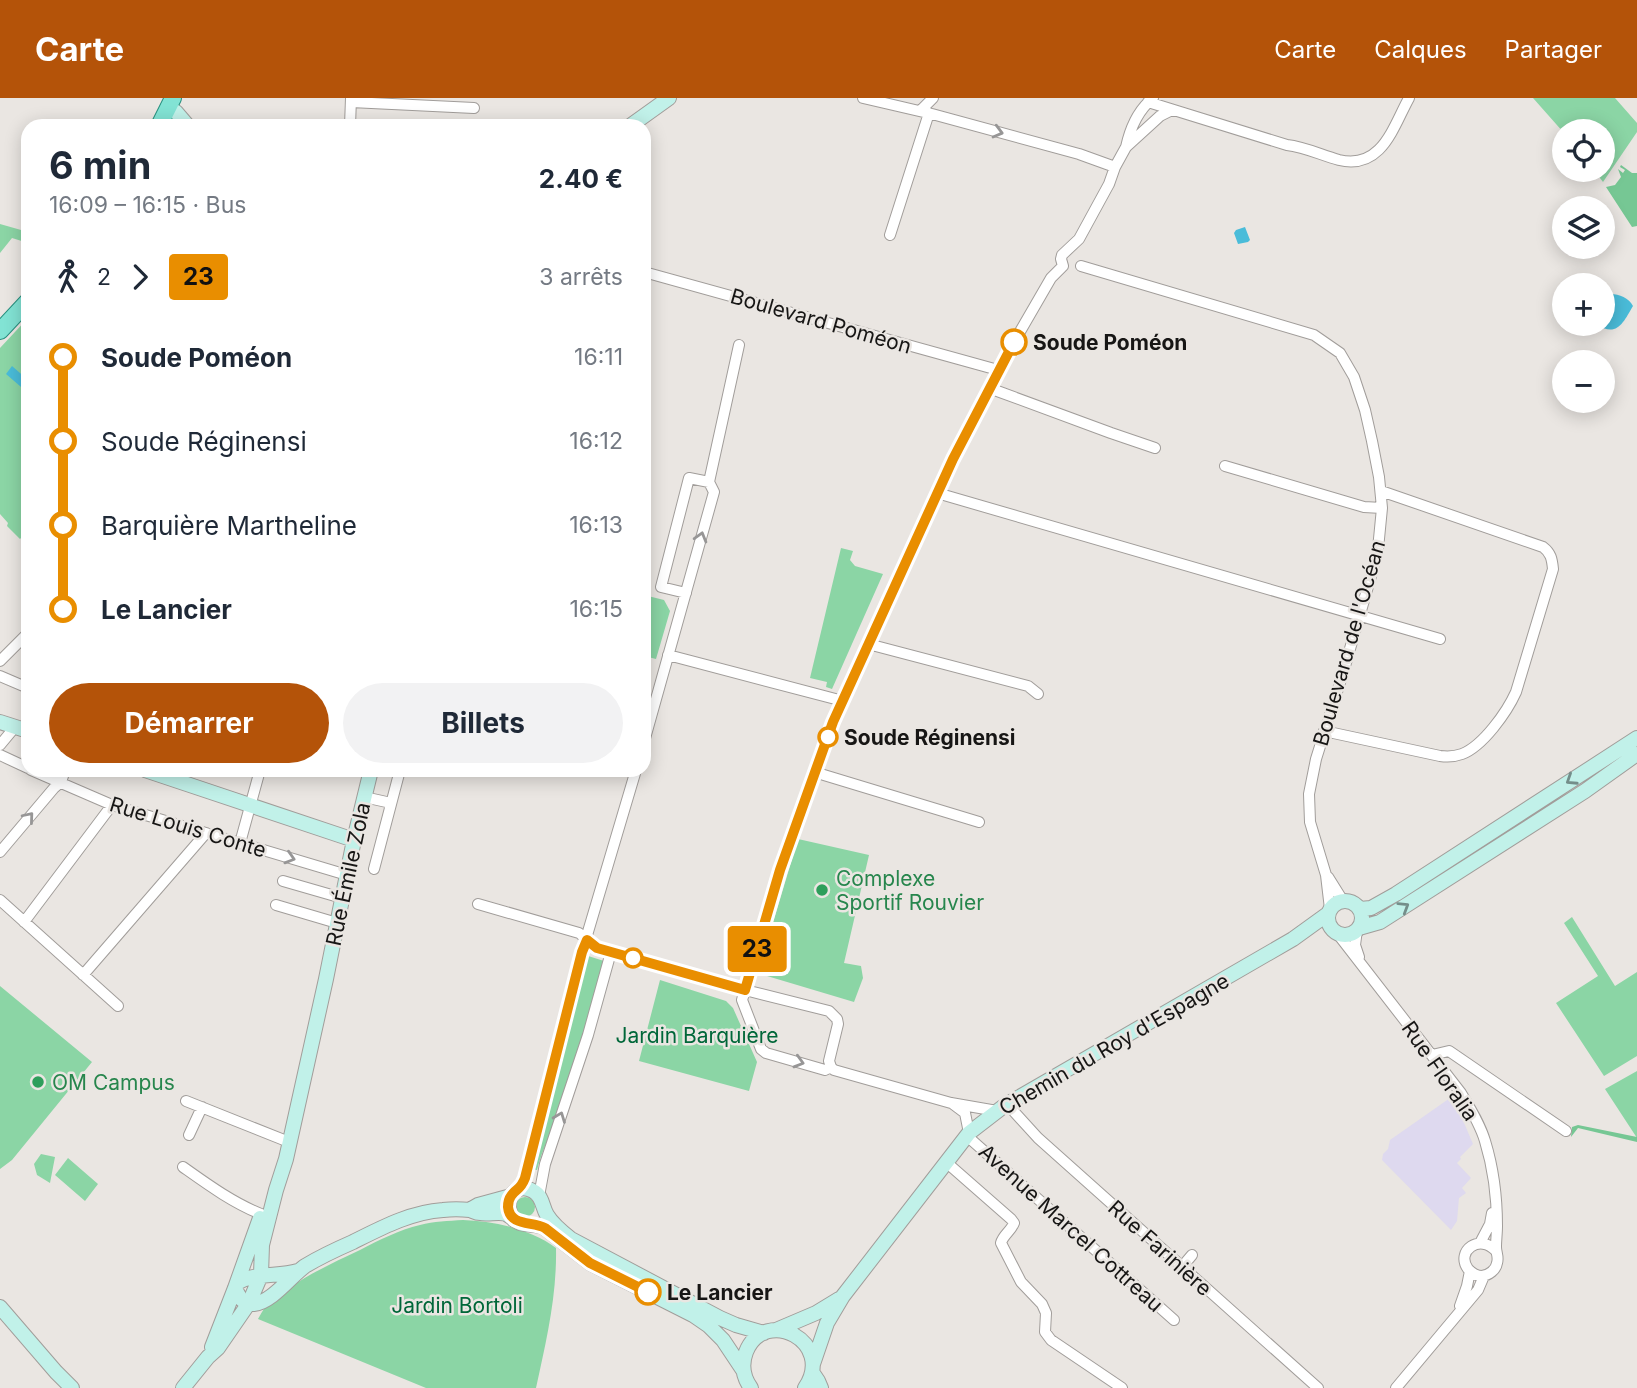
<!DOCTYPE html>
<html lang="fr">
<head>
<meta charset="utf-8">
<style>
	:root { --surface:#fff; --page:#f2f2f3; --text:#1f2937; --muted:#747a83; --accent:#b45309 }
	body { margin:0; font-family:Inter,sans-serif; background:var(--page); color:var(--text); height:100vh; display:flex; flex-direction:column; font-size:26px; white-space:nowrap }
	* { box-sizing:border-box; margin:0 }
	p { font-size:23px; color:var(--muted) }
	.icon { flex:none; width:38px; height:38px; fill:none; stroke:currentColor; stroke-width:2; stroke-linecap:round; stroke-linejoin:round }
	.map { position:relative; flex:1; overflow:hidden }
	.drawer { position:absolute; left:21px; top:21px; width:630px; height:658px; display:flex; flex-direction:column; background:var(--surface); border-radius:21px; box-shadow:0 4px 18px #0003 }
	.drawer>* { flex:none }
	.badge { padding:0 14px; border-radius:5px; font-size:24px; line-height:46px }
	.tools { position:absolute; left:1552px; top:21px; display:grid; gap:14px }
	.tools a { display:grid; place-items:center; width:63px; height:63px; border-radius:50%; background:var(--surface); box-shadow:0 4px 18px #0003; font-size:35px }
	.map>.badge { position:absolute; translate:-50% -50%; box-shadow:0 0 0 4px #fff }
	.legs { display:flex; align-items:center; gap:10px; height:77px; padding:0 28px; font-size:23px }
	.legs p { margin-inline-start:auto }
	.headline { display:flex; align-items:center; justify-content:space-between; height:119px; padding:0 28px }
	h1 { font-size:38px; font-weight:700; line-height:52px }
	.button { display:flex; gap:14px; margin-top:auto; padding:14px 28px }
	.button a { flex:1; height:80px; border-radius:42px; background:var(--accent); color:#fff; font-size:28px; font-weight:700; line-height:80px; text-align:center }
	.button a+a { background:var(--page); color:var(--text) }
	ul { padding:0 28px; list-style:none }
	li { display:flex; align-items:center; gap:24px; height:84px; font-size:26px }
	li i { display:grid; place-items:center; width:10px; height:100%; margin:0 9px; background:currentColor }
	li i::after { content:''; width:18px; height:18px; margin:-9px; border:5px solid; border-radius:50%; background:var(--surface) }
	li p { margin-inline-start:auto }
	li:first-child i { background:linear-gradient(#0000 50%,currentColor 0) }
	li:last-child i { background:linear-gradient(currentColor 50%,#0000 0) }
	header { display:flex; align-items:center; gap:42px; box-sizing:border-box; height:98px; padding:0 35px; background:var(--accent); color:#fff }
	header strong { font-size:33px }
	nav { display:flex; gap:38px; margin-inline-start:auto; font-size:24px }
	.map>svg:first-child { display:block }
	.industrial { fill:#ded9ef }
	.green { fill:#8bd5a5 }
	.forest { fill:#76c794 }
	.water { fill:#4abcd9 }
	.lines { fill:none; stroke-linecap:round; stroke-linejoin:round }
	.street-casing { stroke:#a19d9a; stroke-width:12 }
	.secondary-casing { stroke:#a19d9a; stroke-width:16 }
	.primary-casing { stroke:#278f7e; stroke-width:18 }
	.street { stroke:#fff; stroke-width:10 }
	.secondary { stroke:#c1f1e9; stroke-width:14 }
	.primary { stroke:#82e3d4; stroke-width:16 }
	.oneway { stroke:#979696 }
	.oneway2 { stroke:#748e8a }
	.line-1-casing { stroke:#fff; stroke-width:16 }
	.line-1 { stroke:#e98e00; stroke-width:10 }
	.stop-1-dot { fill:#fff; stroke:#e98e00; stroke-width:3.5 }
	.leisure-dot { fill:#2e9e5b; stroke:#eae6e2; stroke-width:2.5 }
	.labels { text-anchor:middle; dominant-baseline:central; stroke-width:5; stroke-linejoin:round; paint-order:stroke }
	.street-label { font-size:21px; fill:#171615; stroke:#eae6e2 }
	.stop-label { font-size:21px; font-weight:bold; fill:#171615; stroke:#eae6e2; text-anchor:start }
	.leisure-label { font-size:21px; fill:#27864d; stroke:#eae6e2; text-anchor:start }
	.park-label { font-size:21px; fill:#006739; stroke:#eae6e2 }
</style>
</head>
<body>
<header>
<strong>Carte</strong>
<nav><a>Carte</a><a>Calques</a><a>Partager</a></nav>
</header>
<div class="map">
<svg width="1637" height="1290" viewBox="0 0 1637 1290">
	<rect width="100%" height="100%" fill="#eae6e2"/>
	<path class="industrial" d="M 1450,1000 L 1462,1020 L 1473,1046 L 1460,1059 L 1461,1061 L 1457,1065 L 1471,1080 L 1462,1090 L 1466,1095 L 1459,1100 L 1457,1123 L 1451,1132 L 1382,1062 L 1383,1056 L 1388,1051 L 1390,1042 Z"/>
	<path class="green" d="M 1533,0 L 1615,0 L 1637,25 L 1637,34 L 1603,84 L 1594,72 L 1603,72 L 1603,33 L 1564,33 L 1564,35 Z
		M 0,126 L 28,134 L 28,145 L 12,140 L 0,155 Z
		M 28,220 L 28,433 L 20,441 L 7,428 L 8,425 L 0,416 L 0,250 Z
		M 841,450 L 853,453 L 850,462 L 855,468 L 883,476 L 832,591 L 826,589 L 827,584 L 810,580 Z
		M 644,497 L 664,502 L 670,513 L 656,561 L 644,558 Z
		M 798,741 L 869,757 L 844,865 L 861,868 L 863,880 L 854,904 L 767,878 L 762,873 L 761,865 Z
		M 1572,819 L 1615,888 L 1637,874 L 1637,958 L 1604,978 L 1556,905 L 1598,878 L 1564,825 Z
		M 585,857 L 604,863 C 590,912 576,962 560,1011 C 553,1032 542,1051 537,1072 L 531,1071 Z
		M 660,882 L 726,903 L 733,910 L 757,964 L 749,993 L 639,963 Z
		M 0,888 L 92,964 L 12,1062 L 0,1071 Z
		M 1637,973 L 1637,1040 L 1605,991 Z
		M 41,1056 L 55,1059 L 50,1085 L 37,1077 L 34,1066 Z
		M 68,1060 L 98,1086 L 85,1103 L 55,1077 Z
		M515 1109a10 10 0 1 1 20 0a10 10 0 1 1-20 0Z
		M 463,1122 C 494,1123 530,1131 556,1150 C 557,1198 546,1244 536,1290 L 426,1290 L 258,1221 C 261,1216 263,1211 267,1208 C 293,1183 328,1167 360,1152 C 379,1142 399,1132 420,1127 C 434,1123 448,1123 463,1122 Z"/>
	<path class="forest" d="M 1621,67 L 1632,75 L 1637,75 L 1637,128 L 1632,129 L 1606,89 L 1615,87 L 1621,79 L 1618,71 L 1623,75 L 1625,72 L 1620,69 Z
		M 1578,1027 L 1637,1039 L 1637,1044 L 1578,1030 L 1571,1039 L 1572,1029 Z"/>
	<path class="water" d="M 1245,129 L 1250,142 L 1248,144 L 1238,146 L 1234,135 L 1236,132 Z
		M 1611,196 C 1619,196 1629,200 1633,208 C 1623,225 1617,240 1596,226 L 1603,226 L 1603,204 Z
		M 12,268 L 28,282 L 28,295 L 6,276 Z"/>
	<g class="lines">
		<g class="street-casing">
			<path id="street" d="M 863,0 L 932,16 L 1079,56 L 1115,69
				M 351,4 L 474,10
				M 1148,4 L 1287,47 C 1305,49 1321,57 1339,62 C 1382,72 1393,29 1409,0
				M 920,13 L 933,0
				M 350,28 L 351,0
				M 1126,49 C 1130,31 1138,12 1153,0
				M 890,137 L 929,15
				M 1063,168 L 1061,161 L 1062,157 L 1079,141 L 1109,86 L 1115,69 L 1126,49 L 1160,18 L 1172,12
				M 1081,168 L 1314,237 L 1340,255 L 1354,279 L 1365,312 L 1372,343 L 1379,379 L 1382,410 L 1378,451 L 1371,478 L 1343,575 L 1316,661 L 1309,696 L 1310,724 L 1326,777 L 1330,811
				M 644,174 L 998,272
				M 989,290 L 1111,335 L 1155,350
				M 1225,368 L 1364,409 L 1382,410
				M 937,395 L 1440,541
				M 686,495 L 661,489 L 689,380 L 709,384
				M 868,546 L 1028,588 L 1038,596
				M 668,557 L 843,603
				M 0,563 L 28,535
				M 0,578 L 28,590
				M 1324,633 L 1440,658 C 1448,659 1454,659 1462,656 C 1483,648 1507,614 1516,594 L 1553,471 C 1552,461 1551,455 1543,449 L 1381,393
				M 644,644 L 714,394 L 709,384 L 739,247
				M 0,647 L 15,629
				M 0,657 L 28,670
				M 31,672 L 112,707 L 347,777
				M 814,674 L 979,724
				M 364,699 L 391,705
				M 240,745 L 260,672
				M 0,754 L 54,690 L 61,684 L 65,672
				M 374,771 L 400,672
				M 1328,779 L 1343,803
				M 283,783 L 342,800
				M 0,802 L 118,908
				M 478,806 L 579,835 L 597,850 L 745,892 L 829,913 L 837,921 L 838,926 L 829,963 L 831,969 L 834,972 L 951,1005 L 997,1013
				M 276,807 L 337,825
				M 24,824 L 112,707
				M 1357,832 L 1355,847 L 1359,859
				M 1337,835 L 1461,995 C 1470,1010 1480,1026 1485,1043 C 1493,1069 1497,1100 1497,1128 C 1497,1135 1496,1142 1496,1149 C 1496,1155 1499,1159 1497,1165 C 1496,1172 1489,1177 1482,1178 C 1477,1178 1472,1175 1468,1171 C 1455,1153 1480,1135 1496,1153
				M 83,877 L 206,735
				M 1432,957 L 1449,953 L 1566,1033
				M 831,969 L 825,972 L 766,955 L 761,951 L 742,902 L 780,772 L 833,624 L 953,361 L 1014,244 L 1051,180 L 1063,168
				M 186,1003 L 289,1044
				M 953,1006 L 965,1015 L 969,1035
				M 1007,1006 L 1038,1040 L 1318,1290
				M 189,1037 L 202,1009
				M 967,1038 L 1174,1222
				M 946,1064 L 1011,1121 L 1014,1125 C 1011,1133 1003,1137 1001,1145 L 1021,1184 L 1042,1206 L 1046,1215 L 1045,1234 L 1051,1242 L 1122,1290
				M 183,1069 C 207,1086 233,1105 261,1116
				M 520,1091 L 525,1080 L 582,854 L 636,672
				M 539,1098 L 545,1066 L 588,937 L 611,854
				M 1480,1145 L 1490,1126 L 1492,1115
				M 1181,1170 L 1192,1157
				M 1460,1208 L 1467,1188 L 1470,1173
				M 1396,1290 L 1478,1192 L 1484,1178"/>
		</g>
		<g class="secondary-casing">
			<path id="secondary" d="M 168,9 L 176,14 L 188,28
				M 630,28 L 669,0
				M 0,624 L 28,633
				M 145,672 L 354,742
				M1328 820a17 17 0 1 1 34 0a17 17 0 1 1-34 0Z
				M 1360,811 L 1371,810 L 1396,796 L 1637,640
				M 1359,830 L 1380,824 L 1585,693 L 1637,656
				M 471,1111 L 478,1107 L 511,1098
				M 514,1122 C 501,1106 514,1082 533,1093 C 543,1098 542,1109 547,1117 C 553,1127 562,1134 571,1141 L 720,1220 L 736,1227 L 764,1235
				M 237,1185 C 256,1174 278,1179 298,1173
				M 235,1190 C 239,1199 243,1207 254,1206 C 272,1204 291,1178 305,1168 C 320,1159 337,1151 353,1144 C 381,1130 411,1114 443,1112 C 451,1111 461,1111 470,1112 C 473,1113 476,1115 480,1115 C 488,1117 499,1113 506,1116 C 511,1118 515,1123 520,1125 C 529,1128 537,1125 545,1130 L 590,1165 L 693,1217 L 709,1228 L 723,1242 L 743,1272
				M 0,1209 L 56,1274 L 72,1290
				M 776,1232 L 816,1215 L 839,1201
				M 212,1249 L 235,1190 L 260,1120
				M 813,1266 L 827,1225 L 843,1198 L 969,1035 L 1004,1008 L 1293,841 L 1329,815
				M 812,1274 L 818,1283 L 821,1290
				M 183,1290 L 208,1259 L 218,1250 L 249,1205 L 261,1177 L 262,1147 L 276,1092 L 286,1061 L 326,881 L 354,742 L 371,672
				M 751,1290 C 743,1279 741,1267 746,1254 C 765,1207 836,1244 805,1290"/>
		</g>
		<g class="primary-casing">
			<path id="primary" d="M 159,28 L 173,0
				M 0,233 L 28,203"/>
		</g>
		<use href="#street" class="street"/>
		<use href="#secondary" class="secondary"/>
		<use href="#primary" class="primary"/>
	</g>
	<defs><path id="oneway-chevron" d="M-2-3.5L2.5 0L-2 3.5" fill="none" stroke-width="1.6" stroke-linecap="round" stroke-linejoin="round" transform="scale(1.75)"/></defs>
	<g class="oneway">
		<use href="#oneway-chevron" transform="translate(998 34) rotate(15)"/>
		<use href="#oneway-chevron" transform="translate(701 439) rotate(-74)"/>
		<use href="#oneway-chevron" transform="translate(29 719) rotate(-50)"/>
		<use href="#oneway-chevron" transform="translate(290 760) rotate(17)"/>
		<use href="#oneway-chevron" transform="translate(799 964) rotate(16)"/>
		<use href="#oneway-chevron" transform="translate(560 1019) rotate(-69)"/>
	</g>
	<g class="oneway2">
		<use href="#oneway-chevron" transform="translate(1571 682) rotate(147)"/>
		<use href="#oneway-chevron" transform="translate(1404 809) rotate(-32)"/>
	</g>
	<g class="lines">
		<g class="line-1-casing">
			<path id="line-1" d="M 648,1194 L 590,1165 L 545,1130 C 533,1123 510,1129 508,1109 C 508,1105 508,1102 511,1098 C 517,1089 520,1093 525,1080 L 582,854 L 587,842 L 597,850 L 745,892 L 780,772 L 833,624 L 953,361 L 1014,244"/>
		</g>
		<use href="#line-1" class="line-1"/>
	</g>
	<g class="stop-1-dot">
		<circle cx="1014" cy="244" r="12"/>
		<circle cx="828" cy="639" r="9"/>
		<circle cx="633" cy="860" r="9"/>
		<circle cx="648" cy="1194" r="12"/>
	</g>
	<g class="leisure-dot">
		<circle cx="822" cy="792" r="7"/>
		<circle cx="38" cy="984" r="7"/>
	</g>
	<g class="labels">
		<g class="street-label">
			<text transform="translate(821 223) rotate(16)">Boulevard Poméon</text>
			<text transform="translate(1349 545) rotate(-74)">Boulevard de l'Océan</text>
			<text transform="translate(188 729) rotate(17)">Rue Louis Conte</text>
			<text transform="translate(348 776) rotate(-78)">Rue Émile Zola</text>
			<text transform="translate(1114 946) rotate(-30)">Chemin du Roy d'Espagne</text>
			<text transform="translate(1440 973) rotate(55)">Rue Floralia</text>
			<text transform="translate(1071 1130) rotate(42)">Avenue Marcel Cottreau</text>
			<text transform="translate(1160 1150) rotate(42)">Rue Farinière</text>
		</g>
		<g class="stop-label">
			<text x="1033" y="244">Soude Poméon</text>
			<text x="844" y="639">Soude Réginensi</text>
			<text x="667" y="1194">Le Lancier</text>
		</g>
		<g class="leisure-label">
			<text x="836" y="780">Complexe<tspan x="836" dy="24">Sportif Rouvier</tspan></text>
			<text x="52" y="984">OM Campus</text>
		</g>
		<g class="park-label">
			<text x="697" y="937">Jardin Barquière</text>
			<text x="457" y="1207">Jardin Bortoli</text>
		</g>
	</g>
</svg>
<div class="tools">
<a><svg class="icon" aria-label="locate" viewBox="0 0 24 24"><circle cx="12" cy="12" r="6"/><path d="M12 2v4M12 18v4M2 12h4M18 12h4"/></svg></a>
<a><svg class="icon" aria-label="layers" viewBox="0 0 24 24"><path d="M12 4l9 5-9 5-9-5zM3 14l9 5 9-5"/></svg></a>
<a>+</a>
<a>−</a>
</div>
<b class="badge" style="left:757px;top:851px;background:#e98e00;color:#111">23</b>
<section class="drawer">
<div class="headline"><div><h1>6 min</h1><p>16:09 – 16:15 · Bus</p></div><b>2.40 €</b></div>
<div class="legs"><svg class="icon" aria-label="walk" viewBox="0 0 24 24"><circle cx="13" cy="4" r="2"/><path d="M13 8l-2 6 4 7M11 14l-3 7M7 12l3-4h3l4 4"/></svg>2<svg class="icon" aria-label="forward" viewBox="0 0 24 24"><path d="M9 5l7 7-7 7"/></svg><b class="badge" style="background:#e98e00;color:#111">23</b><p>3 arrêts</p></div>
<ul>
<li><i style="color:#e98e00"></i><b>Soude Poméon</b><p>16:11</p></li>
<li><i style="color:#e98e00"></i><span>Soude Réginensi</span><p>16:12</p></li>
<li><i style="color:#e98e00"></i><span>Barquière Martheline</span><p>16:13</p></li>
<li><i style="color:#e98e00"></i><b>Le Lancier</b><p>16:15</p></li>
</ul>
<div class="button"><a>Démarrer</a><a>Billets</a></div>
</section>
</div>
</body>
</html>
